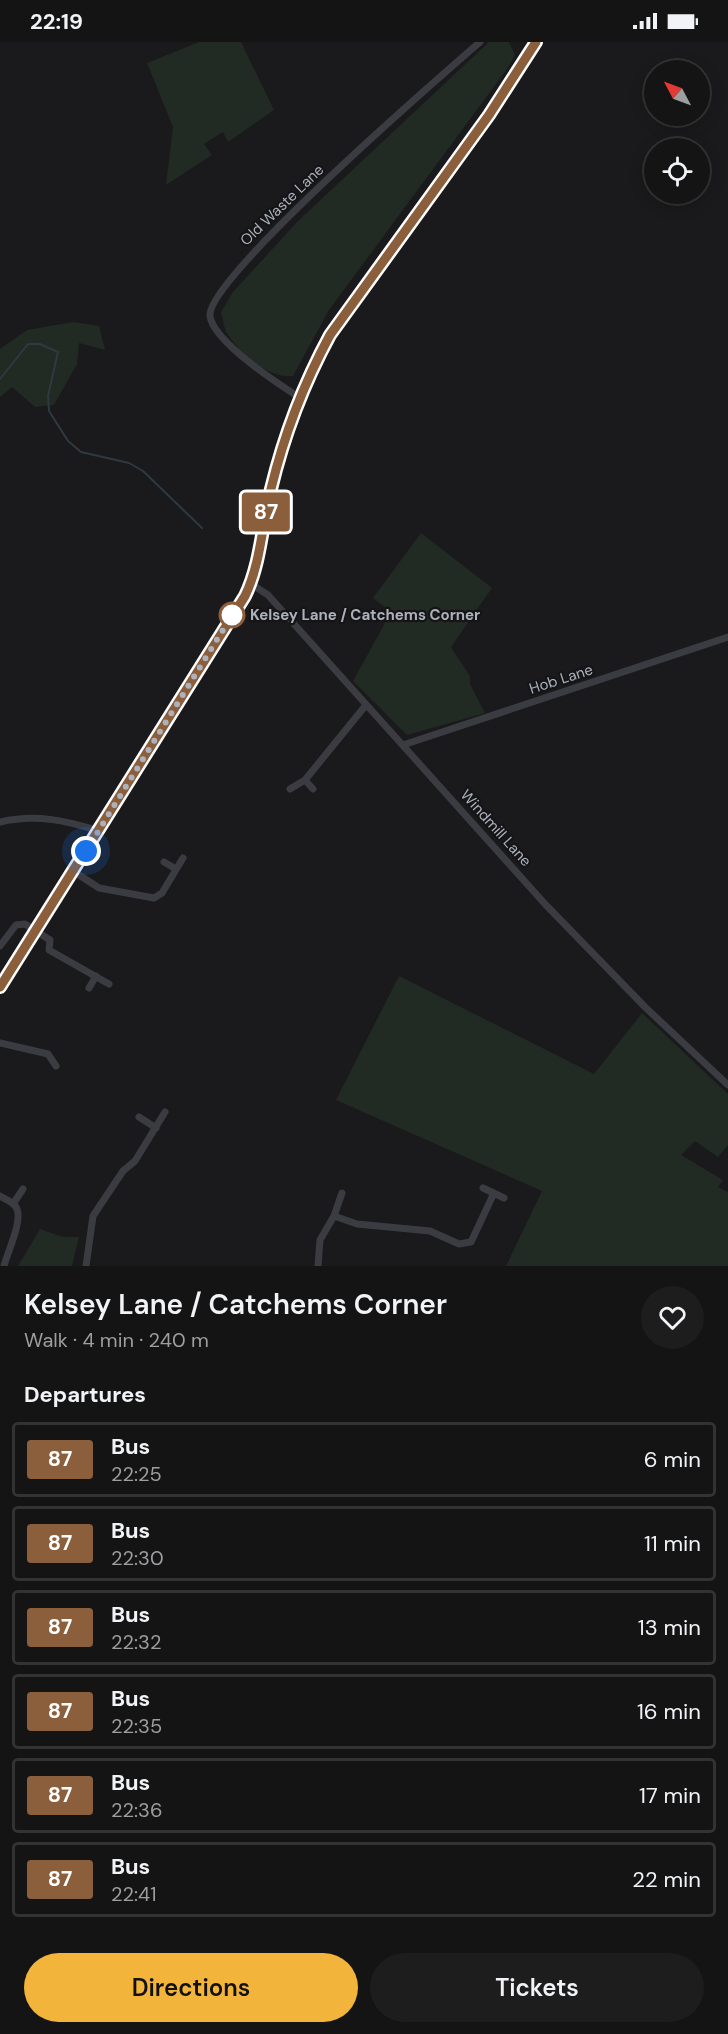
<!DOCTYPE html>
<html lang="en">
<head>
<meta charset="utf-8">
<style>
	:root { --surface:#141415; --page:#1d1d1e; --text:#f1f3f6; --muted:#9d9ea0; --line:#333334; --accent:#f3b43b }
	body { margin:0; font-family:"DM Sans",sans-serif; background:var(--page); color:var(--text); height:100vh; display:flex; flex-direction:column; font-size:22px; white-space:nowrap }
	* { box-sizing:border-box; margin:0 }
	p { font-size:20px; color:var(--muted) }
	.icon { flex:none; width:33px; height:33px; fill:none; stroke:currentColor; stroke-width:2; stroke-linecap:round; stroke-linejoin:round }
	.map { position:relative; height:1224px; overflow:hidden }
	.drawer { display:flex; flex-direction:column; background:var(--surface); flex:1 }
	.drawer>* { flex:none }
	.badge { padding:0 12px; border-radius:4px; font-size:21px; line-height:39px }
	.needle { width:39px; rotate:311deg }
	.fabs { position:absolute; left:644px; top:18px; display:grid; gap:12px }
	.fabs a { display:grid; place-items:center; width:66px; height:66px; border-radius:50%; background:var(--surface); box-shadow:0 3px 15px #0003,0 0 0 2px var(--line); font-size:30px }
	.you { position:absolute; width:30px; height:30px; margin:-15px; border:4px solid #fff; border-radius:50%; background:#1a73e8; box-shadow:0 0 0 9px #1a73e833 }
	.map>.badge { position:absolute; translate:-50% -50%; box-shadow:0 0 0 3px #fff }
	h2 { padding:0 24px; font-size:22px; line-height:54px }
	.round { display:grid; place-items:center; flex:none; width:63px; height:63px; border-radius:32px; background:var(--page) }
	.headline { display:flex; align-items:center; justify-content:space-between; height:102px; padding:0 24px }
	h1 { font-size:28px; font-weight:600; line-height:45px }
	.button { display:flex; gap:12px; margin-top:auto; padding:12px 24px }
	.button a { flex:1; height:69px; border-radius:36px; background:var(--accent); color:#111; font-size:24px; font-weight:600; line-height:69px; text-align:center }
	.button a+a { background:var(--page); color:var(--text) }
	ul { padding:0; list-style:none }
	li { display:flex; align-items:center; gap:18px; height:75px; margin:0 12px 9px; padding:0 12px; border:3px solid var(--line); border-radius:6px }
	li div { flex:1 }
	li b { display:block; font-size:22px }
	li em { font-style:normal }
	li .badge { min-width:66px; font-weight:700; text-align:center }
	.status { display:flex; justify-content:space-between; align-items:center; height:42px; padding:0 30px; background:var(--surface); direction:ltr }
	.status svg { height:16px; fill:currentColor }
	.map>svg:first-child { display:block }
	.green { fill:#212a23 }
	.lines { fill:none; stroke-linecap:round; stroke-linejoin:round }
	.stream { stroke:#2f3941; stroke-width:2 }
	.minor { stroke:#3b3c41; stroke-width:7 }
	.secondary { stroke:#494b51; stroke-width:9 }
	.line-casing { stroke:#fff; stroke-width:14 }
	.line { stroke:#8b5e3c; stroke-width:9 }
	.walk { stroke:#acb1bc; stroke-width:6; stroke-dasharray:0 10.8 }
	.stop-dot { fill:#fff; stroke:#8b5e3c; stroke-width:3 }
	.labels { text-anchor:middle; dominant-baseline:central; stroke-width:4.5; stroke-linejoin:round; paint-order:stroke }
	.street-label { font-size:15px; fill:#acb1bc; stroke:#151517 }
	.stop-label { font-size:15px; font-weight:bold; fill:#acb1bc; stroke:#151517; text-anchor:start }
</style>
</head>
<body>
<div class="status"><b>22:19</b><svg viewBox="0 0 49 12"><path d="M0 12V9h3v3zM5 12V6h3v6zM10 12V3h3v9zM15 12V0h3v12zM26 1h20v11H26zM47 4h2v5h-2z"/></svg></div>
<div class="map">
<svg width="728" height="1224" viewBox="0 0 728 1224">
	<rect width="100%" height="100%" fill="#1a1a1c"/>
	<path class="green" d="M 199,0 L 241,0 L 274,68 L 228,100 L 223,90 L 204,102 L 212,113 L 166,143 L 173,85 L 147,21 Z
		M 489,0 L 509,0 L 515,13 L 507,27 L 329,268 L 293,334 C 269,337 241,312 228,293 C 224,287 223,277 221,270 L 233,250 L 297,180 Z
		M 73,280 L 99,284 L 105,308 L 79,301 L 77,322 L 54,363 L 35,365 L 12,345 L 0,355 L 0,307 L 27,288 Z
		M 421,491 L 492,546 L 451,605 L 470,634 L 470,642 L 485,671 L 407,693 L 353,639 L 391,570 L 373,556 Z
		M 399,934 L 594,1032 L 642,971 L 728,1052 L 728,1103 L 718,1115 L 695,1099 L 681,1113 L 723,1138 L 718,1145 L 728,1150 L 728,1224 L 506,1224 L 542,1149 L 336,1058 Z
		M 40,1187 L 63,1195 L 79,1195 L 72,1224 L 18,1224 Z"/>
	<g class="lines">
		<path class="stream" d="M 0,337 L 28,302 L 40,302 L 58,310 L 48,354 L 49,369 L 68,399 L 81,410 L 129,421 L 143,429 L 202,486"/>
		<path class="minor" d="M 299,355 C 278,342 213,299 210,274 C 205,238 442,33 480,0
			M 251,542 L 268,553 L 545,862 L 645,965 L 728,1043
			M 403,703 L 728,595
			M 305,738 L 313,747
			M 290,747 L 305,738 L 366,663
			M 0,780 C 35,772 65,778 99,789
			M 164,820 L 176,827
			M 73,829 L 99,846 L 154,856 L 162,851 L 183,816
			M 0,904 L 16,883 L 25,882 L 50,898 L 49,908 L 109,942
			M 89,946 L 96,934
			M 0,1001 L 48,1012 L 56,1024
			M 139,1075 L 156,1086
			M 483,1146 L 504,1156
			M 0,1154 C 5,1157 13,1160 16,1165 C 24,1177 7,1211 4,1224
			M 13,1162 L 23,1147
			M 334,1174 L 342,1151
			M 86,1224 L 93,1174 L 123,1129 L 135,1119 L 165,1070
			M 318,1224 L 320,1198 L 334,1174 L 357,1182 L 430,1189 L 459,1202 L 471,1200 L 494,1151"/>
		<path class="secondary" d="M 0,945 L 245,554 C 261,521 262,482 270,447 C 284,393 304,341 330,293 L 489,73 L 536,0"/>
	</g>
	<g class="lines">
		<g class="line-casing">
			<path id="line" d="M 0,945 L 245,554 C 261,521 262,482 271,447 C 284,393 304,341 330,293 L 489,73 L 536,0"/>
		</g>
		<use href="#line" class="line"/>
		<path class="walk" d="M 86,809 L 236,567 L 232,573"/>
	</g>
	<circle class="stop-dot" cx="232" cy="573" r="12"/>
	<g class="labels">
		<g class="street-label">
			<text transform="translate(282 163) rotate(-44)">Old Waste Lane</text>
			<text transform="translate(561 637) rotate(-18)">Hob Lane</text>
			<text transform="translate(496 786) rotate(48)">Windmill Lane</text>
		</g>
		<g class="stop-label">
			<text x="250" y="573">Kelsey Lane / Catchems Corner</text>
		</g>
	</g>
</svg>
<div class="fabs">
<a><svg class="needle" viewBox="-14 -14 28 28"><path d="M0-13l5 13h-10z" fill="#e53935"/><path d="M0 13l5-13h-10z" fill="#9d9ea0"/></svg></a>
<a><svg class="icon" aria-label="locate" viewBox="0 0 24 24"><circle cx="12" cy="12" r="6"/><path d="M12 2v4M12 18v4M2 12h4M18 12h4"/></svg></a>
</div>
<div class="you" style="left:86px;top:809px"></div>
<b class="badge" style="left:266px;top:470px;background:#8b5e3c;color:#fff">87</b>
</div>
<section class="drawer">
<div class="headline"><div><h1>Kelsey Lane / Catchems Corner</h1><p>Walk · 4 min · 240 m</p></div><a class="round"><svg class="icon" aria-label="heart" viewBox="0 0 24 24"><path d="M12 20l-8-8c-3-5 5-10 8-4 3-6 11-1 8 4z"/></svg></a></div>
<h2>Departures</h2>
<ul>
<li><span class="badge" style="background:#8b5e3c;color:#fff">87</span><div><b>Bus</b><p>22:25</p></div><em>6 min</em></li>
<li><span class="badge" style="background:#8b5e3c;color:#fff">87</span><div><b>Bus</b><p>22:30</p></div><em>11 min</em></li>
<li><span class="badge" style="background:#8b5e3c;color:#fff">87</span><div><b>Bus</b><p>22:32</p></div><em>13 min</em></li>
<li><span class="badge" style="background:#8b5e3c;color:#fff">87</span><div><b>Bus</b><p>22:35</p></div><em>16 min</em></li>
<li><span class="badge" style="background:#8b5e3c;color:#fff">87</span><div><b>Bus</b><p>22:36</p></div><em>17 min</em></li>
<li><span class="badge" style="background:#8b5e3c;color:#fff">87</span><div><b>Bus</b><p>22:41</p></div><em>22 min</em></li>
</ul>
<div class="button"><a>Directions</a><a>Tickets</a></div>
</section>
</body>
</html>
